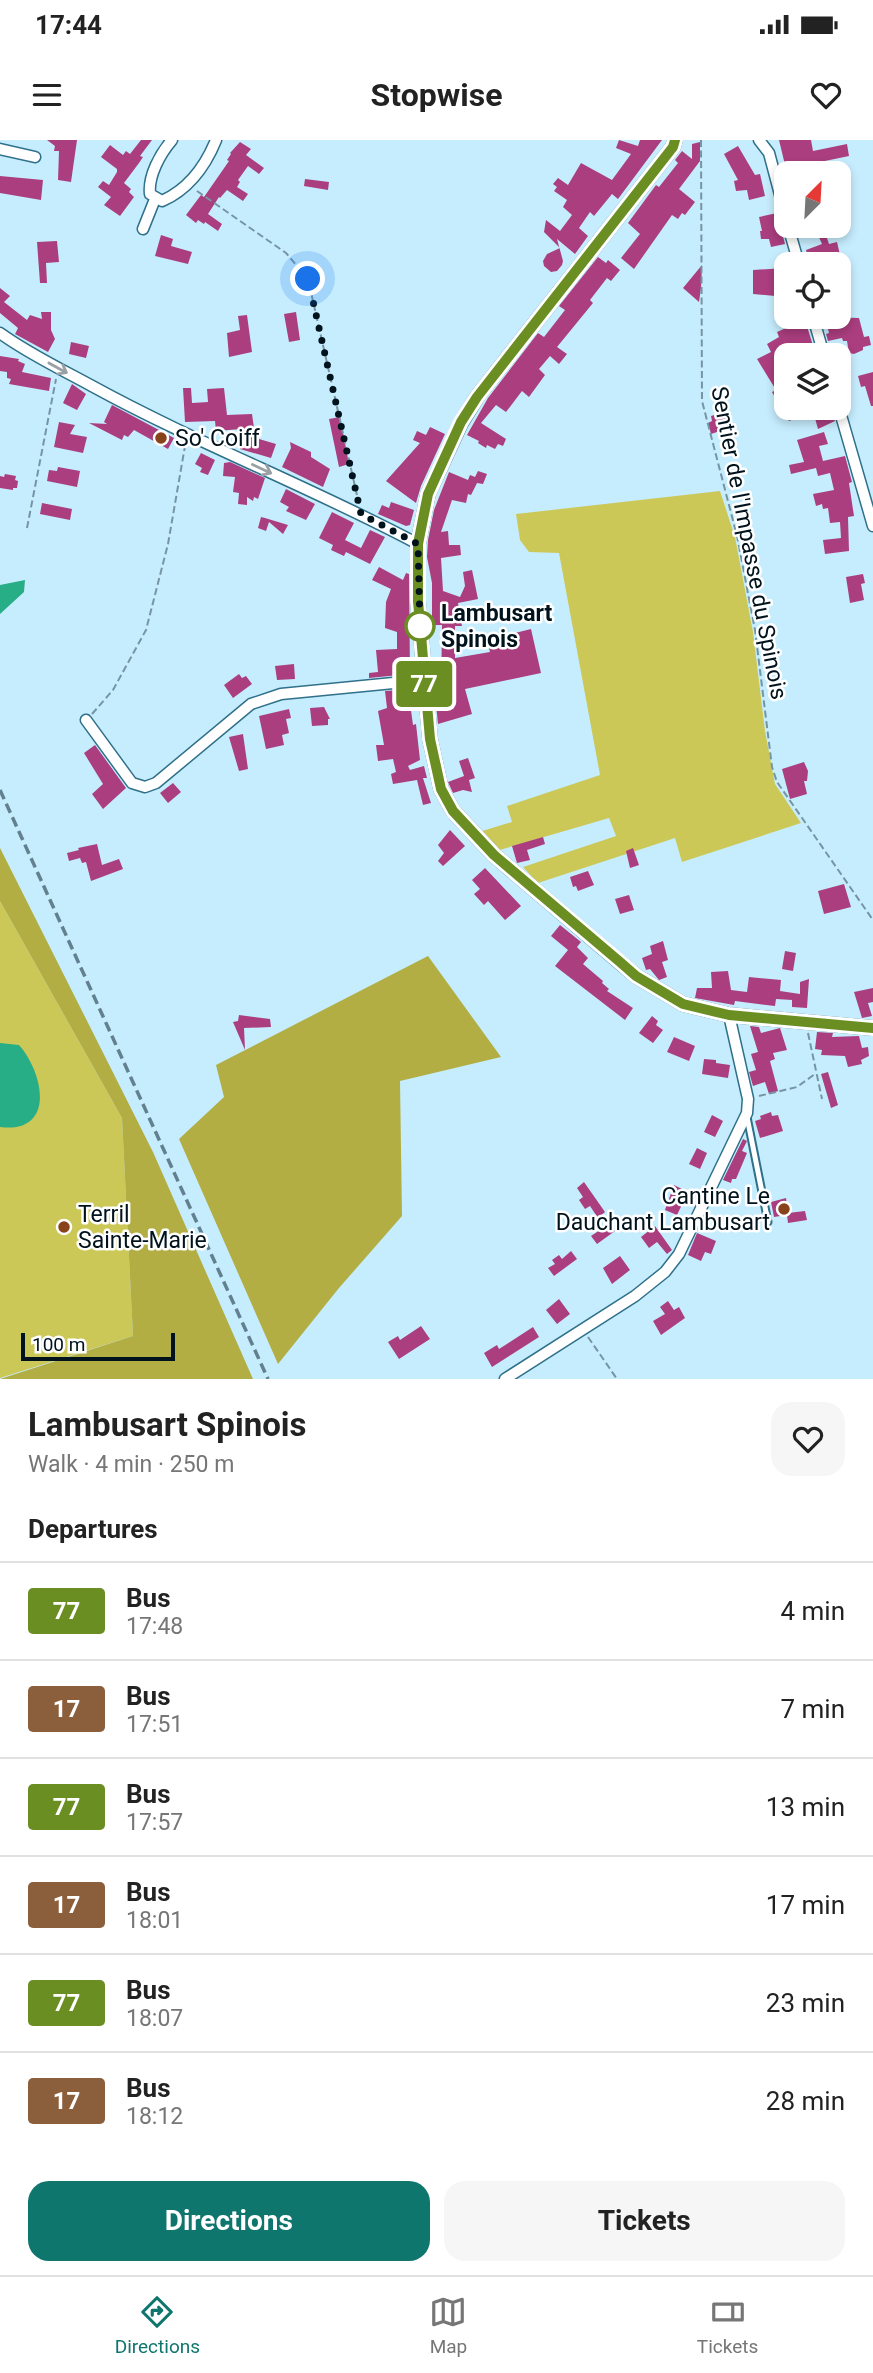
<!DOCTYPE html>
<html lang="en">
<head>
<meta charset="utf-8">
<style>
	:root { --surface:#fff; --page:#f6f6f6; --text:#222; --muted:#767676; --line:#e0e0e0; --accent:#0f766e }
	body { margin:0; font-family:Roboto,sans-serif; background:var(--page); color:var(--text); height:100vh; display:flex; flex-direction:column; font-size:26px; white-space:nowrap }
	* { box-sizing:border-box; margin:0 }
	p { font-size:23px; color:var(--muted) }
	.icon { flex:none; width:38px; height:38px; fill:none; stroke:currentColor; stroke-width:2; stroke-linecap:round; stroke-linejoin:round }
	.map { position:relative; height:1239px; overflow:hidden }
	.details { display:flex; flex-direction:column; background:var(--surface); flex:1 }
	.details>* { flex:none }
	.badge { padding:0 14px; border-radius:5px; font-size:24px; line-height:46px }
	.needle { width:46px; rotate:24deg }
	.tools { position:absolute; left:774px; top:21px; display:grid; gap:14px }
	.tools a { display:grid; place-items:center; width:77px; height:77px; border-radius:14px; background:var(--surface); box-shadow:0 4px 10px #0003; font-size:35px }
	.scale { position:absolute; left:21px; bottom:18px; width:154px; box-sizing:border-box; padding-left:7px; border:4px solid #00131d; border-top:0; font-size:19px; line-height:24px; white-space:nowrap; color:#00131d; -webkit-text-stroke:5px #fff; paint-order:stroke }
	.you { position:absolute; width:35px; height:35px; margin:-18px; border:5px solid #fff; border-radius:50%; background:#1a73e8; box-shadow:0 0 0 10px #1a73e833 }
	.map>.badge { position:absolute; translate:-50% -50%; box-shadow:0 0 0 4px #fff }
	h2 { padding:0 28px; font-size:26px; line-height:63px }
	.round { display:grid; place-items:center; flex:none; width:74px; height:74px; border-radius:21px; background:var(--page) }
	.head { display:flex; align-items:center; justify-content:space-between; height:119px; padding:0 28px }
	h1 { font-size:33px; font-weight:700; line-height:52px }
	.primary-button { display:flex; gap:14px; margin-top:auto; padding:14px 28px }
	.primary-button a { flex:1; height:80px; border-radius:21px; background:var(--accent); color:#fff; font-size:28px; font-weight:700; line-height:80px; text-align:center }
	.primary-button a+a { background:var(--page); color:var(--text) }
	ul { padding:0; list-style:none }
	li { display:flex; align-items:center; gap:21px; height:98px; padding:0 28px; border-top:2px solid var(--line) }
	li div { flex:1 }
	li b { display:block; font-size:26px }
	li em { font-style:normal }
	li .badge { min-width:77px; font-weight:700; text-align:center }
	.status { display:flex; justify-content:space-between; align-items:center; height:49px; padding:0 35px; background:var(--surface); direction:ltr }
	.status svg { height:19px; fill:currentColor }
	header { display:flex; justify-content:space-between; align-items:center; height:91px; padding:0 28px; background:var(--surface); font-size:32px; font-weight:700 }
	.tab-bar { display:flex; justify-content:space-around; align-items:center; height:98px; border-top:2px solid var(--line); background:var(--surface); font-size:19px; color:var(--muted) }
	.tab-bar a { display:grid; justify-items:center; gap:4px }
	.tab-bar .current { color:var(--accent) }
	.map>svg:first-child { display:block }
	.green { fill:#ccc858 }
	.forest { fill:#b2ae44 }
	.water { fill:#27ae86 }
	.building { fill:#ab3e7f }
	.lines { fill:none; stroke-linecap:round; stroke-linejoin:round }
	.service-casing { stroke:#2f708a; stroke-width:9 }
	.minor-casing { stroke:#2f708a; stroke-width:13 }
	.tertiary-casing { stroke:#2f708a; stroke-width:16 }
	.path { stroke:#7695a3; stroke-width:2; stroke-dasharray:7 3.5; stroke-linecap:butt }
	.service { stroke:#fff; stroke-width:5 }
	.minor { stroke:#fff; stroke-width:10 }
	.tertiary { stroke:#fff; stroke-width:12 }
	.rail { stroke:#63808e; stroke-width:3.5; stroke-dasharray:10 5; stroke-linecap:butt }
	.oneway { stroke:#99a1a5 }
	.line-casing { stroke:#fff; stroke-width:16 }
	.line { stroke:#6b8e23; stroke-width:10 }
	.walk { stroke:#00131d; stroke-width:7; stroke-dasharray:0 12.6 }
	.poi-dot { fill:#88431b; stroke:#fff; stroke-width:2.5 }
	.stop-dot { fill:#fff; stroke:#6b8e23; stroke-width:3.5 }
	.labels { text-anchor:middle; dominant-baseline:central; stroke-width:5; stroke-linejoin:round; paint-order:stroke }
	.poi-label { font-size:23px; fill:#00131d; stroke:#fff; text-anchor:start }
	.street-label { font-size:23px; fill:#00131d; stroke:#fff }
	.stop-label { font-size:23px; font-weight:bold; fill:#00131d; stroke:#fff; text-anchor:start }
</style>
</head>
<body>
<div class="status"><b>17:44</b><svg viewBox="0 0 49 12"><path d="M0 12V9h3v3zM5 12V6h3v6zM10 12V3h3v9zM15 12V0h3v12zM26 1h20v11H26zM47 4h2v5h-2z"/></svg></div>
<header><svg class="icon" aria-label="menu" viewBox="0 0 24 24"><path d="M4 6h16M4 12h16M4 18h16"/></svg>Stopwise<svg class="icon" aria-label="heart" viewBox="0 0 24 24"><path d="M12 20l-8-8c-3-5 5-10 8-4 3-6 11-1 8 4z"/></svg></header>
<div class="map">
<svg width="873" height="1239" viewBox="0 0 873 1239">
	<rect width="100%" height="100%" fill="#c6edfe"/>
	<path class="green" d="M 720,351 L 735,397 L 753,492 L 765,591 L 775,644 L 801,683 L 682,722 L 675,698 L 538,743 L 523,727 L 616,696 L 609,678 L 496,711 L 479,692 L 512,682 L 507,666 L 600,635 L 559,413 L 529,412 L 520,400 L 516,374 Z
		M 0,761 L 122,978 L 133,1196 L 0,1238 Z"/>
	<path class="forest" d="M 0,708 L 153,1012 L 253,1239 L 0,1239 L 133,1196 L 122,978 L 0,761 Z
		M 428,816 L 501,917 L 400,941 L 402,1076 L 339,1148 L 278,1224 L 179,999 L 224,957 L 216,925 Z"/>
	<path class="water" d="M 25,440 L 24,452 L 0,474 L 0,445 Z
		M 0,903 L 19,905 C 44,933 56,994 0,987 Z"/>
	<path class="building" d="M 47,0 L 77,0 L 71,42 L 58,40 L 59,11 L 54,11 L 55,6 Z
		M 141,0 L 152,0 L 140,16 L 143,17 L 139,23 L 124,43 L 131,49 L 129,52 L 134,57 L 120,76 L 104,65 L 111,57 L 98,47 L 103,41 L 109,45 L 117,32 L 117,29 L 101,17 L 110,5 L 123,15 L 126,11 L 130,14 Z
		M 619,0 L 638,6 L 640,0 L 662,0 L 618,59 L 612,54 L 594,76 L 590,72 L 579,88 L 588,96 L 575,114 L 557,99 L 563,121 L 562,125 L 557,131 L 551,132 L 544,126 L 543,121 L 547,114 L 560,108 L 544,92 L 546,80 L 560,91 L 572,75 L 563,67 L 567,60 L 554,51 L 557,47 L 553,44 L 558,38 L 568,45 L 581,23 L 612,40 L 631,14 L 616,8 Z
		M 779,0 L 811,0 L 813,11 L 847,4 L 849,16 L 786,29 Z
		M 240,2 L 251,9 L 246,15 L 264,28 L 259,34 L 248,26 L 238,40 L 240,42 L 237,47 L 248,54 L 243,61 L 227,50 L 220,58 L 219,57 L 208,74 L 222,84 L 218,91 L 205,82 L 204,84 L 198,80 L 196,83 L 186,75 L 201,55 L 204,57 L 229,21 L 227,20 L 231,14 L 230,13 Z
		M 700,2 L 700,21 L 679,49 L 695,62 L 685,75 L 682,73 L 678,79 L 672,75 L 634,129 L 621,118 L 640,94 L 628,83 L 656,45 L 659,47 L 678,23 L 675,20 L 682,11 L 692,19 L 692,4 Z
		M 738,6 L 755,35 L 760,34 L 765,56 L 749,60 L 747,50 L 736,51 L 734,41 L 738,40 L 724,14 Z
		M 0,36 L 43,40 L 41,60 L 0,53 Z
		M 305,39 L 329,42 L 328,50 L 304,46 Z
		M 777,73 L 785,104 L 771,107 L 769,99 L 761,99 L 760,91 L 762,91 L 759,77 Z
		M 814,86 L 823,86 L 829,104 L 837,102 L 841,119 L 830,122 L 829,119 L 810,124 L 806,110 L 822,104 Z
		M 161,95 L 173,99 L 171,106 L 192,112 L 188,124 L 155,116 Z
		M 57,101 L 59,122 L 46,123 L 47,143 L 40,143 L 37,102 Z
		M 598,117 L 606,123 L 608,120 L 620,130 L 611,141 L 607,138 L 590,160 L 593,163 L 557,207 L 567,214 L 559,224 L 550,216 L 539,229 L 545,235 L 529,257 L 522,251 L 506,272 L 496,265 L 481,283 L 506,299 L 503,306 L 498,304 L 495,309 L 487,305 L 486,308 L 478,303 L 479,301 L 467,295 L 488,258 L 538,193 L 544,197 L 565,170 L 559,166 Z
		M 702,125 L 701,148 L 699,162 L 683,148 Z
		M 786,128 L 786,157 L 753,154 L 753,130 Z
		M 0,148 L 10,156 L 4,162 L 27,180 L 30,175 L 42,179 L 41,172 L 51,172 L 51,190 L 55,199 L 48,212 L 15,194 L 18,188 L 0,173 Z
		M 296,172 L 300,200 L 289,202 L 284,174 Z
		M 247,175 L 252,212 L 229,217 L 227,193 L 240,190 L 238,176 Z
		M 785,177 L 804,177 L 816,215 L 780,215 L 786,226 L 786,268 L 831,268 L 835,281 L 818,289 L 813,271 L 789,281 L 772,252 L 776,250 L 757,219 L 771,212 L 767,204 L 779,197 L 777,192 L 786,188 L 782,181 Z
		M 825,177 L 859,178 L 864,197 L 869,196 L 871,205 L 863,207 L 863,210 L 854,214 L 849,213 L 847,201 L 843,201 L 842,198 L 828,201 L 826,194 L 829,193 Z
		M 71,202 L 89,206 L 86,218 L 69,214 Z
		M 0,216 L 19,219 L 18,221 L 25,224 L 22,232 L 51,238 L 49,251 L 9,244 L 11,239 L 7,238 L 7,232 L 0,231 Z
		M 873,232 L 873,266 L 871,266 L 865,246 L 861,247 L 858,236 Z
		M 72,244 L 86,254 L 77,270 L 63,263 Z
		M 183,248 L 191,248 L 192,263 L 208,262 L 207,249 L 224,248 L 227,275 L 252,274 L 254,288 L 216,291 L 215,281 L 185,282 Z
		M 112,265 L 174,298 L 168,309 L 134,290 L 128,297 L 124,295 L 122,300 L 89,283 L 107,284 L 104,282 Z
		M 724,272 L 729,288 L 711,294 L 708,283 L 712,281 L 711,276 Z
		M 340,277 L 349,324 L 339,327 L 329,279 Z
		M 59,282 L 75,285 L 70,294 L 87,297 L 83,313 L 54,307 Z
		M 430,287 L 445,294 L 421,346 L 416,363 L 386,341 L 420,303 L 413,300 L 417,291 L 426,295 Z
		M 824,292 L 828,304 L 819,306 L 823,321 L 845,316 L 852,342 L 849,343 L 854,376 L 848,377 L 849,411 L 825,414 L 823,400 L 841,398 L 840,382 L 830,383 L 828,368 L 823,369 L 822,364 L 816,366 L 813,354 L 834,350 L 830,333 L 818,336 L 816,328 L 791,334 L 789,325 L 804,322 L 797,300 Z
		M 239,293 L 276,304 L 271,318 L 240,309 Z
		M 290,302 L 311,312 L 311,317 L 330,329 L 323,347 L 282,327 L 291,308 Z
		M 201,313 L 215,320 L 208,335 L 200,332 L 202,328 L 195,324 Z
		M 230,322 L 265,338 L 258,359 L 254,357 L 253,361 L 247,357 L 247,365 L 238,364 L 239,353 L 233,352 L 235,337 L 223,336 L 224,323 Z
		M 58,327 L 80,331 L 77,347 L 47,341 L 49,330 L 57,331 Z
		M 478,331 L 487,334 L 483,344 L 477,343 L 471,355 L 468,354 L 466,363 L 452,360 L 441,392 L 448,391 L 449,405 L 460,405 L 461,415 L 441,418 L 443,451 L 460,457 L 465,446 L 463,432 L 472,430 L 478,459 L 458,463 L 462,486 L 455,486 L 455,518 L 490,512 L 487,500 L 531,489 L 541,533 L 465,549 L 472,574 L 438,584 L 435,554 L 441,554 L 442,485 L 432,485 L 432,443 L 427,417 L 428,400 L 434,370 L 449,332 L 468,340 L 470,335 L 475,337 Z
		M 5,334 L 16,336 L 15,340 L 18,341 L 17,348 L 13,348 L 13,350 L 0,348 L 0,336 L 4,337 Z
		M 286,349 L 315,364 L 306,380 L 286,371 L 289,367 L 280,362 Z
		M 391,362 L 414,370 L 410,385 L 406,386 L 378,374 L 382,365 L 389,368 Z
		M 42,363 L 72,369 L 70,380 L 40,374 Z
		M 332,372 L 354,383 L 345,400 L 361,408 L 370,390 L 385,397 L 370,424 L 346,412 L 344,416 L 331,410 L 333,405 L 319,398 Z
		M 261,377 L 265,378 L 288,385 L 283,394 L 269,382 L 266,391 L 258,388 Z
		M 379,427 L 403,440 L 406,433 L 409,434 L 410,534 L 369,538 L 369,533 L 378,532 L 376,510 L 397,509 L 397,492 L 385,488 L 386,462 L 391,449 L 372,440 Z
		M 863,434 L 865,443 L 861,444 L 864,460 L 850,463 L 846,437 Z
		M 294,524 L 295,539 L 277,540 L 275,526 Z
		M 239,534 L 242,538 L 246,536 L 252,544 L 233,558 L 224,545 Z
		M 412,549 L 414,563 L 410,563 L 413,585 L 416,584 L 420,620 L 408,626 L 410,630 L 424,626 L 427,638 L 423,638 L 431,663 L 423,665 L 417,640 L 393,644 L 391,634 L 396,632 L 393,619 L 378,621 L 376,605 L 384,605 L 378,571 L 387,568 L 385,551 Z
		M 324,567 L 330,579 L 328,579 L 328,585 L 312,586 L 310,568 Z
		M 289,569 L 291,578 L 286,579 L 289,593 L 282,595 L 284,605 L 266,609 L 259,576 Z
		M 243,594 L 248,629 L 239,631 L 229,597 Z
		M 95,605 L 126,648 L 103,669 L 92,654 L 103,644 L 84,613 Z
		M 468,618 L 475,638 L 469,640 L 472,652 L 463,650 L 453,653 L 448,642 L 464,636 L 459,621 Z
		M 804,622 L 808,631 L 807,641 L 804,641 L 807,654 L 790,659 L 782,629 Z
		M 173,643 L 181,652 L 168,663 L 160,653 Z
		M 450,690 L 465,706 L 443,726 L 438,721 L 444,713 L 438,705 Z
		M 543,697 L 545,704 L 527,710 L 530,720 L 517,723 L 512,706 Z
		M 97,704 L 102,725 L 119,719 L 123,729 L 91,741 L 86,722 L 82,723 L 80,718 L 69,721 L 67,713 L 79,710 L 78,708 Z
		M 633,708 L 639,725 L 630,728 L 626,711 Z
		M 485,728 L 521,766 L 505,780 L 488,761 L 484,765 L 474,754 L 480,749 L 472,740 Z
		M 588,731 L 594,745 L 578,751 L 576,746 L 573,747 L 570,737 Z
		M 844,744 L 851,767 L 824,774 L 818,751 Z
		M 629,755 L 634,770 L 620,774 L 615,759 Z
		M 560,785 L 581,802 L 577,807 L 588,818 L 583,824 L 603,841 L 602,843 L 609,849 L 607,851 L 633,868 L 625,880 L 555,826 L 568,810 L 551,796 Z
		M 663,801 L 668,820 L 662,822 L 667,837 L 659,840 L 650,829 L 646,830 L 642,818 L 652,814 L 650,806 Z
		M 785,811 L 796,813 L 793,831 L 782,829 Z
		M 728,831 L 731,850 L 747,852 L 749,837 L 781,840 L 780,851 L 800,854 L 800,842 L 809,839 L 807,868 L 792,867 L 792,860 L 776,859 L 775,866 L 735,861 L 734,865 L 695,858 L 697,848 L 712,848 L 711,832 Z
		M 873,848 L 873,862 L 868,863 L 872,876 L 862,878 L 854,852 Z
		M 239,875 L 270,879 L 271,887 L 244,888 L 245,910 L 233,882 L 238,881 Z
		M 652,876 L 658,881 L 656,885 L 663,890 L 653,903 L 639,893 Z
		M 750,886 L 759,887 L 761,893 L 780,888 L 787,910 L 773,913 L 775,919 L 770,921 L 778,951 L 769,954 L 765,942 L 753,946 L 749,932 L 756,930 L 751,914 L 758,912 Z
		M 817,892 L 833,893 L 832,897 L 859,896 L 862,908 L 868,907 L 869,916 L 861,920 L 862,924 L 848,927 L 845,916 L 821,915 L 822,910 L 815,909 Z
		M 674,897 L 695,906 L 689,921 L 667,912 Z
		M 704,919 L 716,920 L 716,923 L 730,925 L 728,938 L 702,934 Z
		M 828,932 L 838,965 L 831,968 L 821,934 Z
		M 771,972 L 772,976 L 778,975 L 783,991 L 760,998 L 755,981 L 761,979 L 760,976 Z
		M 712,975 L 723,981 L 715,997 L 704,992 Z
		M 743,999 L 747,1001 L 742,1011 L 747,1013 L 736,1039 L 732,1039 L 731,1043 L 723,1040 Z
		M 697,1008 L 707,1013 L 700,1029 L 689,1024 Z
		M 584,1042 L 605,1072 L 598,1078 L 590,1066 L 585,1069 L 579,1060 L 583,1057 L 577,1048 Z
		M 674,1045 L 688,1052 L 677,1075 L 665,1070 Z
		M 786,1058 L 788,1073 L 805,1071 L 807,1080 L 788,1083 L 787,1075 L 774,1077 L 771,1062 Z
		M 609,1084 L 615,1091 L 597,1104 L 591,1096 Z
		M 655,1086 L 672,1110 L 667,1114 L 657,1102 L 649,1108 L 641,1097 Z
		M 697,1093 L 716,1101 L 711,1114 L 705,1112 L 701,1121 L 688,1115 Z
		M 571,1111 L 577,1119 L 554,1136 L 548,1128 L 555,1124 L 552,1120 L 559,1115 L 562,1119 Z
		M 620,1116 L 630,1130 L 612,1144 L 603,1128 Z
		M 559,1159 L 570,1174 L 557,1184 L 546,1170 Z
		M 668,1161 L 674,1170 L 679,1167 L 685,1178 L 661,1195 L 653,1181 L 665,1174 L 660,1167 Z
		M 421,1186 L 430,1199 L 399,1219 L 388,1202 L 398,1196 L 400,1200 Z
		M 533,1187 L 539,1197 L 492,1227 L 484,1213 L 497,1205 L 499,1209 Z"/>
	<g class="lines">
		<g class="service-casing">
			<path id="service" d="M 747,977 L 768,1082"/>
		</g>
		<g class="minor-casing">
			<path id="minor" d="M 172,0 C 160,14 148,36 150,54 L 162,61 C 189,49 205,27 216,0
				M 759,0 L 769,13 L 786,77
				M 0,9 L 35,17
				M 788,86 L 799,124
				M 143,89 L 155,59
				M 813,177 L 824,215
				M 0,193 C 29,214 61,229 92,246 C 198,304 311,347 418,404
				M 838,265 L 873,386
				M 86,580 L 132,643 L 145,647 L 156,643 L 251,564 L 281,554 L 424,540
				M 505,1239 L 635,1156 L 665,1132 L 679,1114 L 747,973 L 748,959 L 729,875"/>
		</g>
		<g class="tertiary-casing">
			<path id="tertiary" d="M 675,0 L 673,7 L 477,257 L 461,283 L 428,354 L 418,404 L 418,461 L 430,599 L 441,649 L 453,671 L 494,715 L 636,836 L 683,864 L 729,875 L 873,888"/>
		</g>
		<path class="path" d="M 701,0 L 702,261 L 737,396 L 755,490 L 772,627 L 777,642 L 873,780
			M 197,51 L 286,113 L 308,139 L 359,364
			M 27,388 L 56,239
			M 92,574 L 113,550 L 146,490 L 168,404 L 185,306
			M 808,893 L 822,959
			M 759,956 L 797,947 L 815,934
			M 588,1197 L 617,1239"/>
		<use href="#service" class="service"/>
		<use href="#minor" class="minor"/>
		<use href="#tertiary" class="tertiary"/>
		<path class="rail" d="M 0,650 L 268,1239"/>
	</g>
	<defs><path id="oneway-shaft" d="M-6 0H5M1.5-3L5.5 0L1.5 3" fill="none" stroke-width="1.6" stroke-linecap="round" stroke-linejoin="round" transform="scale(1.75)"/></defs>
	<g class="oneway">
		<use href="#oneway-shaft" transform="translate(58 228) rotate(29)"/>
		<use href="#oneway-shaft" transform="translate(262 329) rotate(25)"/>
	</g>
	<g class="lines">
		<g class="line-casing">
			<path id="line" d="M 675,0 L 673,7 L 477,257 L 461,282 L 428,354 L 418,404 L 418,461 L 430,599 L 441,649 L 453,671 L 494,715 L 620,822 L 636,836 L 683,864 L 729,875 L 873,888"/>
		</g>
		<use href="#line" class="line"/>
		<path class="walk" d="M 308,139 L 361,374 L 418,404 L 420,486"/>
	</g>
	<g class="poi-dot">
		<circle cx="161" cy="298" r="7"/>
		<circle cx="784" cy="1069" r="7"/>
		<circle cx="64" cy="1087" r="7"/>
	</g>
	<circle class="stop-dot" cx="420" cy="486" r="14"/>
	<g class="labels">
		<g class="poi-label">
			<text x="175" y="298">So' Coiff</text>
			<text x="770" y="1056" text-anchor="end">Cantine Le<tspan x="770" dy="26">Dauchant Lambusart</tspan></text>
			<text x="78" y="1074">Terril<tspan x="78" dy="26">Sainte-Marie</tspan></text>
		</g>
		<g class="street-label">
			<text transform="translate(749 403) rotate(79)">Sentier de l'Impasse du Spinois</text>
		</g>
		<g class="stop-label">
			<text x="441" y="473">Lambusart<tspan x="441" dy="26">Spinois</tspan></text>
		</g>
	</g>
</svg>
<div class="tools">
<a><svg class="needle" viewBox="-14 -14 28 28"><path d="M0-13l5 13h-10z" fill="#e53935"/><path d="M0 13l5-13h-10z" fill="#767676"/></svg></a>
<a><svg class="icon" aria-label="locate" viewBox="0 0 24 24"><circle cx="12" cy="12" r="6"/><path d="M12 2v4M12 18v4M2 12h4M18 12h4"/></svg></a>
<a><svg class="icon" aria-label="layers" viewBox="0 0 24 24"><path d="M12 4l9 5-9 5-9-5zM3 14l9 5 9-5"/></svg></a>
</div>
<div class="scale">100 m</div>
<div class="you" style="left:308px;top:139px"></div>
<b class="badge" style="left:424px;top:544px;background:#6b8e23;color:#fff">77</b>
</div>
<section class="details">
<div class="head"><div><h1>Lambusart Spinois</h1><p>Walk · 4 min · 250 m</p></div><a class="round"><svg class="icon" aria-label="heart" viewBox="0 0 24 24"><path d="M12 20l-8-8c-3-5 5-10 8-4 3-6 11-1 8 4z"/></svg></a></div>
<h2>Departures</h2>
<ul>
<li><span class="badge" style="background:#6b8e23;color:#fff">77</span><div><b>Bus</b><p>17:48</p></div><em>4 min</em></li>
<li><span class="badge" style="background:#8b5e3c;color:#fff">17</span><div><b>Bus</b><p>17:51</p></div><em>7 min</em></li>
<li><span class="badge" style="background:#6b8e23;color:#fff">77</span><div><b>Bus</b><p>17:57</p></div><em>13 min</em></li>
<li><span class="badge" style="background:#8b5e3c;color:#fff">17</span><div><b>Bus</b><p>18:01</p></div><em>17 min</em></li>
<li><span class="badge" style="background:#6b8e23;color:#fff">77</span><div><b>Bus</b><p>18:07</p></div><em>23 min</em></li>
<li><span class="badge" style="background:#8b5e3c;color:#fff">17</span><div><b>Bus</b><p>18:12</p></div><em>28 min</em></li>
</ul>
<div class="primary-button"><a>Directions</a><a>Tickets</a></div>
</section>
<nav class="tab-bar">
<a class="current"><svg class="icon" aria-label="directions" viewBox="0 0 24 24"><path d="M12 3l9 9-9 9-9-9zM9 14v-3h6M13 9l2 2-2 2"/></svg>Directions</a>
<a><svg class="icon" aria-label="map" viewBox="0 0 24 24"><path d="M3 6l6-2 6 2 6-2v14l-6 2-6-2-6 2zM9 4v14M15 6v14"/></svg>Map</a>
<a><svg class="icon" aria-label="tickets" viewBox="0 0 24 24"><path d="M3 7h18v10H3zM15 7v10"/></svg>Tickets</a>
</nav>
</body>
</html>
